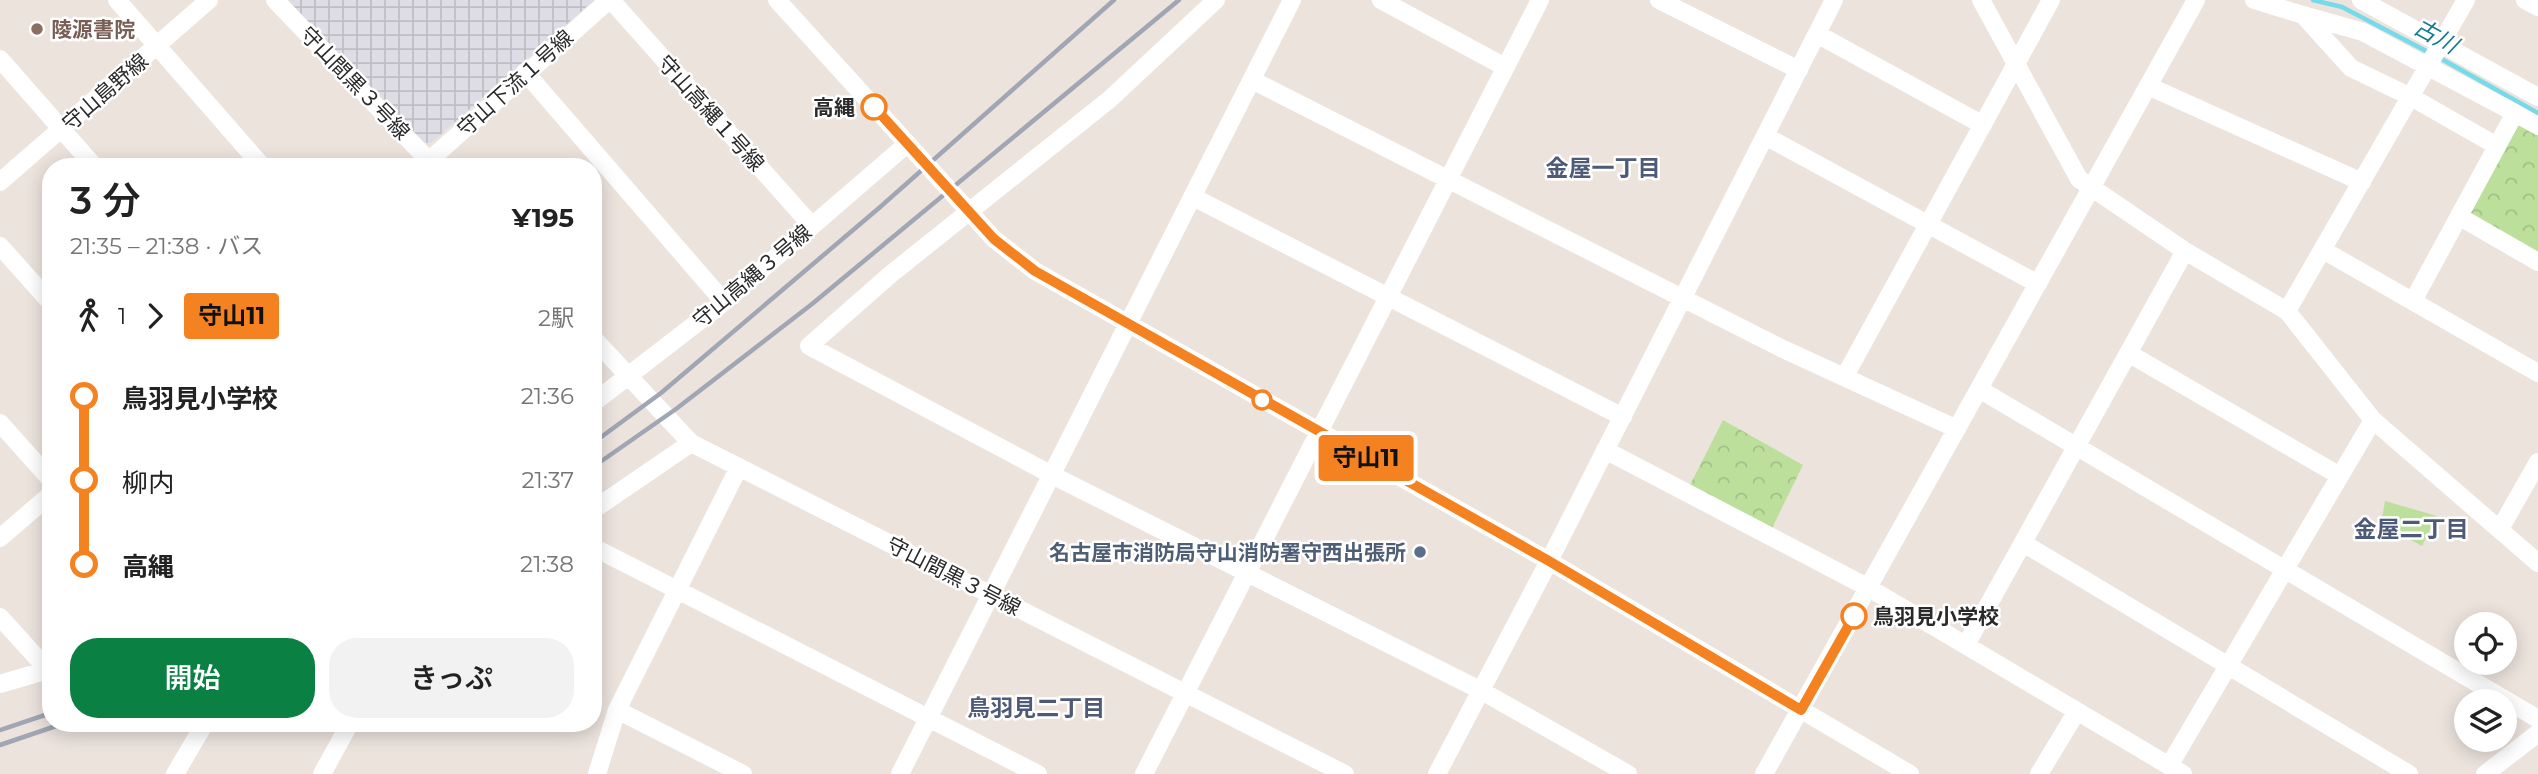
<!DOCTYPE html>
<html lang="ja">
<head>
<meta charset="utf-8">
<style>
	:root { --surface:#fff; --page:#f2f2f2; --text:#222; --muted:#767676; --accent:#0b8043 }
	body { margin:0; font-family:Montserrat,"Noto Sans JP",sans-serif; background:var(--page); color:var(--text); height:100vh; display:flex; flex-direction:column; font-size:26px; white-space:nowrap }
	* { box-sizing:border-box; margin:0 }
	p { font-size:23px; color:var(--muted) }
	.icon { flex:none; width:38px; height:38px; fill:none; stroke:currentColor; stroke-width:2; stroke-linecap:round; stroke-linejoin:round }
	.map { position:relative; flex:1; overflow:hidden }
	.side { position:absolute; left:42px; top:158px; width:560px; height:574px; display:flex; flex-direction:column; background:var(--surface); border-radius:28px; box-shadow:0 4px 18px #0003 }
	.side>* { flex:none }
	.badge { padding:0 14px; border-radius:5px; font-size:24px; line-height:46px }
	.controls { position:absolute; left:2454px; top:612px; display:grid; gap:14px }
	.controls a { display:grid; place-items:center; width:63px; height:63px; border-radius:50%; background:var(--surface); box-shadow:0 4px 18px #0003; font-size:35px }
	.map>.badge { position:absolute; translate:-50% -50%; box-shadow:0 0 0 4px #fff }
	.legs { display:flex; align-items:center; gap:10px; height:77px; padding:0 28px; font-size:23px }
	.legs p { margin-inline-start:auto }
	.summary { display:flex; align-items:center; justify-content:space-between; height:119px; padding:0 28px }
	h1 { font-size:38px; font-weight:600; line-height:52px }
	.cta { display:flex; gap:14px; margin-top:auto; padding:14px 28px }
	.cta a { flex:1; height:80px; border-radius:28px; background:var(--accent); color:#fff; font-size:28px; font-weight:600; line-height:80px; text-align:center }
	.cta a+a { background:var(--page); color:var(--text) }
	ul { padding:0 28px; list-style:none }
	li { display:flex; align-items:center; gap:24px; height:84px; font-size:26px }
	li i { display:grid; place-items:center; width:10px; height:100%; margin:0 9px; background:currentColor }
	li i::after { content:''; width:18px; height:18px; margin:-9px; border:5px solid; border-radius:50%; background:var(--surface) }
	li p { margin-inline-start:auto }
	li:first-child i { background:linear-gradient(#0000 50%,currentColor 0) }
	li:last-child i { background:linear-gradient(currentColor 50%,#0000 0) }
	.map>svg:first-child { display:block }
	.industrial { fill:url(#industrial-grid) }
	.grass { fill:#bce09c }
	.park { fill:url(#park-crowns) }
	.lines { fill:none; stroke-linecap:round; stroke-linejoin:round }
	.stream { stroke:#75dae9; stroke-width:4.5 }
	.minor { stroke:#fff; stroke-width:18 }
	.rail { stroke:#a0a6b4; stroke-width:4.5 }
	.line-1-casing { stroke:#fff; stroke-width:16 }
	.line-1 { stroke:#f58220; stroke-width:10 }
	.education-dot { fill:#8d6e63; stroke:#fff; stroke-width:2.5 }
	.stop-1-dot { fill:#fff; stroke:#f58220; stroke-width:3.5 }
	.service-dot { fill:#5c6f8a; stroke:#fff; stroke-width:2.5 }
	.labels { text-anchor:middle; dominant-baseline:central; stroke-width:5; stroke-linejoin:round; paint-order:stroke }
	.education-label { font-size:21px; font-weight:bold; fill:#785e54; stroke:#fff; text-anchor:start }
	.street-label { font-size:21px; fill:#2a2a2a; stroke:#fff }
	.stop-label { font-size:21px; font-weight:bold; fill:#2a2a2a; stroke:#fff; text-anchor:end }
	.service-label { font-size:21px; font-weight:bold; fill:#4e5e75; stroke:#fff; text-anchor:end }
	.water-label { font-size:23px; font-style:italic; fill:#137b96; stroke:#fff }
	.neighbourhood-label { font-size:23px; font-weight:bold; fill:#4d5b79; stroke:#fff }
</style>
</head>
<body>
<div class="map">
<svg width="2538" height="774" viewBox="0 0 2538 774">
	<defs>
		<pattern id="industrial-grid" width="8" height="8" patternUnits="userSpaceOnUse" patternTransform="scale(1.75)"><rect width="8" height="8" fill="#dedde5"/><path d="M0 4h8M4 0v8" fill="none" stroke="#bfbec5"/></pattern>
		<pattern id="park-crowns" width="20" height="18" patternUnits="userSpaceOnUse" patternTransform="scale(1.75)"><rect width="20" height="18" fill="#bce09c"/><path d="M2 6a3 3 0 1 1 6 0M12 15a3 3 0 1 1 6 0" fill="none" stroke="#a2c087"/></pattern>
	</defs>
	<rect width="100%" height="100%" fill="#ece3dd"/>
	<path class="industrial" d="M 288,0 L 594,0 L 431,143 L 423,143 Z"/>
	<path class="grass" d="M 2385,501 L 2437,516 L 2422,546 L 2381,524 Z"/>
	<path class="park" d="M 2518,119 L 2538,130 L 2538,258 L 2466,214 Z
		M 1723,420 L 1803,465 L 1772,528 L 1690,485 Z"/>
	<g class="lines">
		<path class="stream" d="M 2313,0 L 2342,7 L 2430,53
			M 2438,57 L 2538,113"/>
		<path class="minor" d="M 117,0 L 262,166
			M 275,0 L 434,166
			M 611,0 L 812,226
			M 777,0 L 994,239 L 1035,271 L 1549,561 L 1910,774
			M 1216,0 L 1110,99 L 891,274 L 809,346 L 1054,476 L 1480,690 L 1628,774
			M 1381,0 L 1505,67
			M 1659,0 L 1799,70
			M 1981,0 L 2079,179 L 2185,251 L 2287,311 L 2373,420 L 2538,563
			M 2254,0 L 2303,15 L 2351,68 L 2411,97 L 2497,146
			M 2361,0 L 2538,97
			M 2525,0 L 2538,7
			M 2303,15 L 2363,32 L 2515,113
			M 1817,34 L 1983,125
			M 0,59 L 94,166
			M 525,72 L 724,302
			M 1252,80 L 1783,349 L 1957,429
			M 2148,86 L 2362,182
			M 1765,136 L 2038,284
			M 423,166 L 609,0
			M 0,182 L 209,0
			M 1193,197 L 1623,417
			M 2460,217 L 2538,262
			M 0,246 L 51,303
			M 2323,250 L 2538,373
			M 2413,301 L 2515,113 L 2538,126
			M 2287,311 L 2466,0
			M 593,338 L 691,443 L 1345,774
			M 2128,353 L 2340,476
			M 1845,376 L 2051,0
			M 1979,389 L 2538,719
			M 593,403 L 724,302 L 907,144
			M 0,423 L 51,480
			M 1605,450 L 1869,588 L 2183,774
			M 593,510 L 691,443
			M 2500,529 L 2538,462
			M 0,538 L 51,494
			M 2023,543 L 2409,774
			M 593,547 L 1038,774
			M 0,617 L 48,670
			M 1966,645 L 2185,251
			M 0,684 L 51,669
			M 617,710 L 743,774
			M 2169,766 L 2373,420
			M 175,774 L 205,723
			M 322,774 L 350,723
			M 597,774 L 617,710 L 739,467
			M 900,774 L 1292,0
			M 1144,774 L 1540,0
			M 1437,774 L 1549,561 L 1834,0
			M 1764,774 L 2196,0
			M 2039,774 L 2077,711
			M 2485,774 L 2538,733"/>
		<path class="rail" d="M 593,443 L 661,393 L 879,208 L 1114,0
			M 593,467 L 676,409 L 812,304 L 1179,0
			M 0,730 L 51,713
			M 0,745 L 65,723"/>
	</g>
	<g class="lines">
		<g class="line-1-casing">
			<path id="line-1" d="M 874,107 L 994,239 L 1035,271 L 1549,561 L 1801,710 L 1854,616"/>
		</g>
		<use href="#line-1" class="line-1"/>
	</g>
	<circle class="education-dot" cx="37" cy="29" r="7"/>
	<g class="stop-1-dot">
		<circle cx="874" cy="107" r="12"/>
		<circle cx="1262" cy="400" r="9"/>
		<circle cx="1854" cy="616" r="12"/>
	</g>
	<circle class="service-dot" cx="1420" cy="552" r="7"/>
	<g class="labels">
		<g class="education-label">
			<text x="51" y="29">陵源書院</text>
		</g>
		<g class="street-label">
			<text transform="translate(355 83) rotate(46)">守山間黒３号線</text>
			<text transform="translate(515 83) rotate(-42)">守山下流１号線</text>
			<text transform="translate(105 92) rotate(-41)">守山島野線</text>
			<text transform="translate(711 113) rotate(48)">守山高縄１号線</text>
			<text transform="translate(752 276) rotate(-40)">守山高縄３号線</text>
			<text transform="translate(954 576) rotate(27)">守山間黒３号線</text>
		</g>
		<g class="stop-label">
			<text x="855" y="107">高縄</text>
			<text x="1873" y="616" text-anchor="start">鳥羽見小学校</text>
		</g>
		<g class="service-label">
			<text x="1406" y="552">名古屋市消防局守山消防署守西出張所</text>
		</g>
		<g class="water-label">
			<text transform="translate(2436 36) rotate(29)">古川</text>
		</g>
		<g class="neighbourhood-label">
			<text x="1603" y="168">金屋一丁目</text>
			<text x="2411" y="529">金屋二丁目</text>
			<text x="1036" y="708">鳥羽見二丁目</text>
		</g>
	</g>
</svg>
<div class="controls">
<a><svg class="icon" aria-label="locate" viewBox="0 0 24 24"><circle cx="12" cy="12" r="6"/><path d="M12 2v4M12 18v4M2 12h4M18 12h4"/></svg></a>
<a><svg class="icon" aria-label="layers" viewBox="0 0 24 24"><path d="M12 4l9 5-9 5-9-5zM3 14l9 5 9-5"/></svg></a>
</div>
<b class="badge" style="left:1366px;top:458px;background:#f58220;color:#111">守山11</b>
<section class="side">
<div class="summary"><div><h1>3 分</h1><p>21:35 – 21:38 · バス</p></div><b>¥195</b></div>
<div class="legs"><svg class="icon" aria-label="walk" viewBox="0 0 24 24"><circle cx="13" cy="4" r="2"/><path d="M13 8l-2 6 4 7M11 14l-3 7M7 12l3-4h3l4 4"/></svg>1<svg class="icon" aria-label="forward" viewBox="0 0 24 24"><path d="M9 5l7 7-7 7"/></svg><b class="badge" style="background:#f58220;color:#111">守山11</b><p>2駅</p></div>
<ul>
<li><i style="color:#f58220"></i><b>鳥羽見小学校</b><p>21:36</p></li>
<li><i style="color:#f58220"></i><span>柳内</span><p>21:37</p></li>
<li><i style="color:#f58220"></i><b>高縄</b><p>21:38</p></li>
</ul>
<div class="cta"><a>開始</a><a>きっぷ</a></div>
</section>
</div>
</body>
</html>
